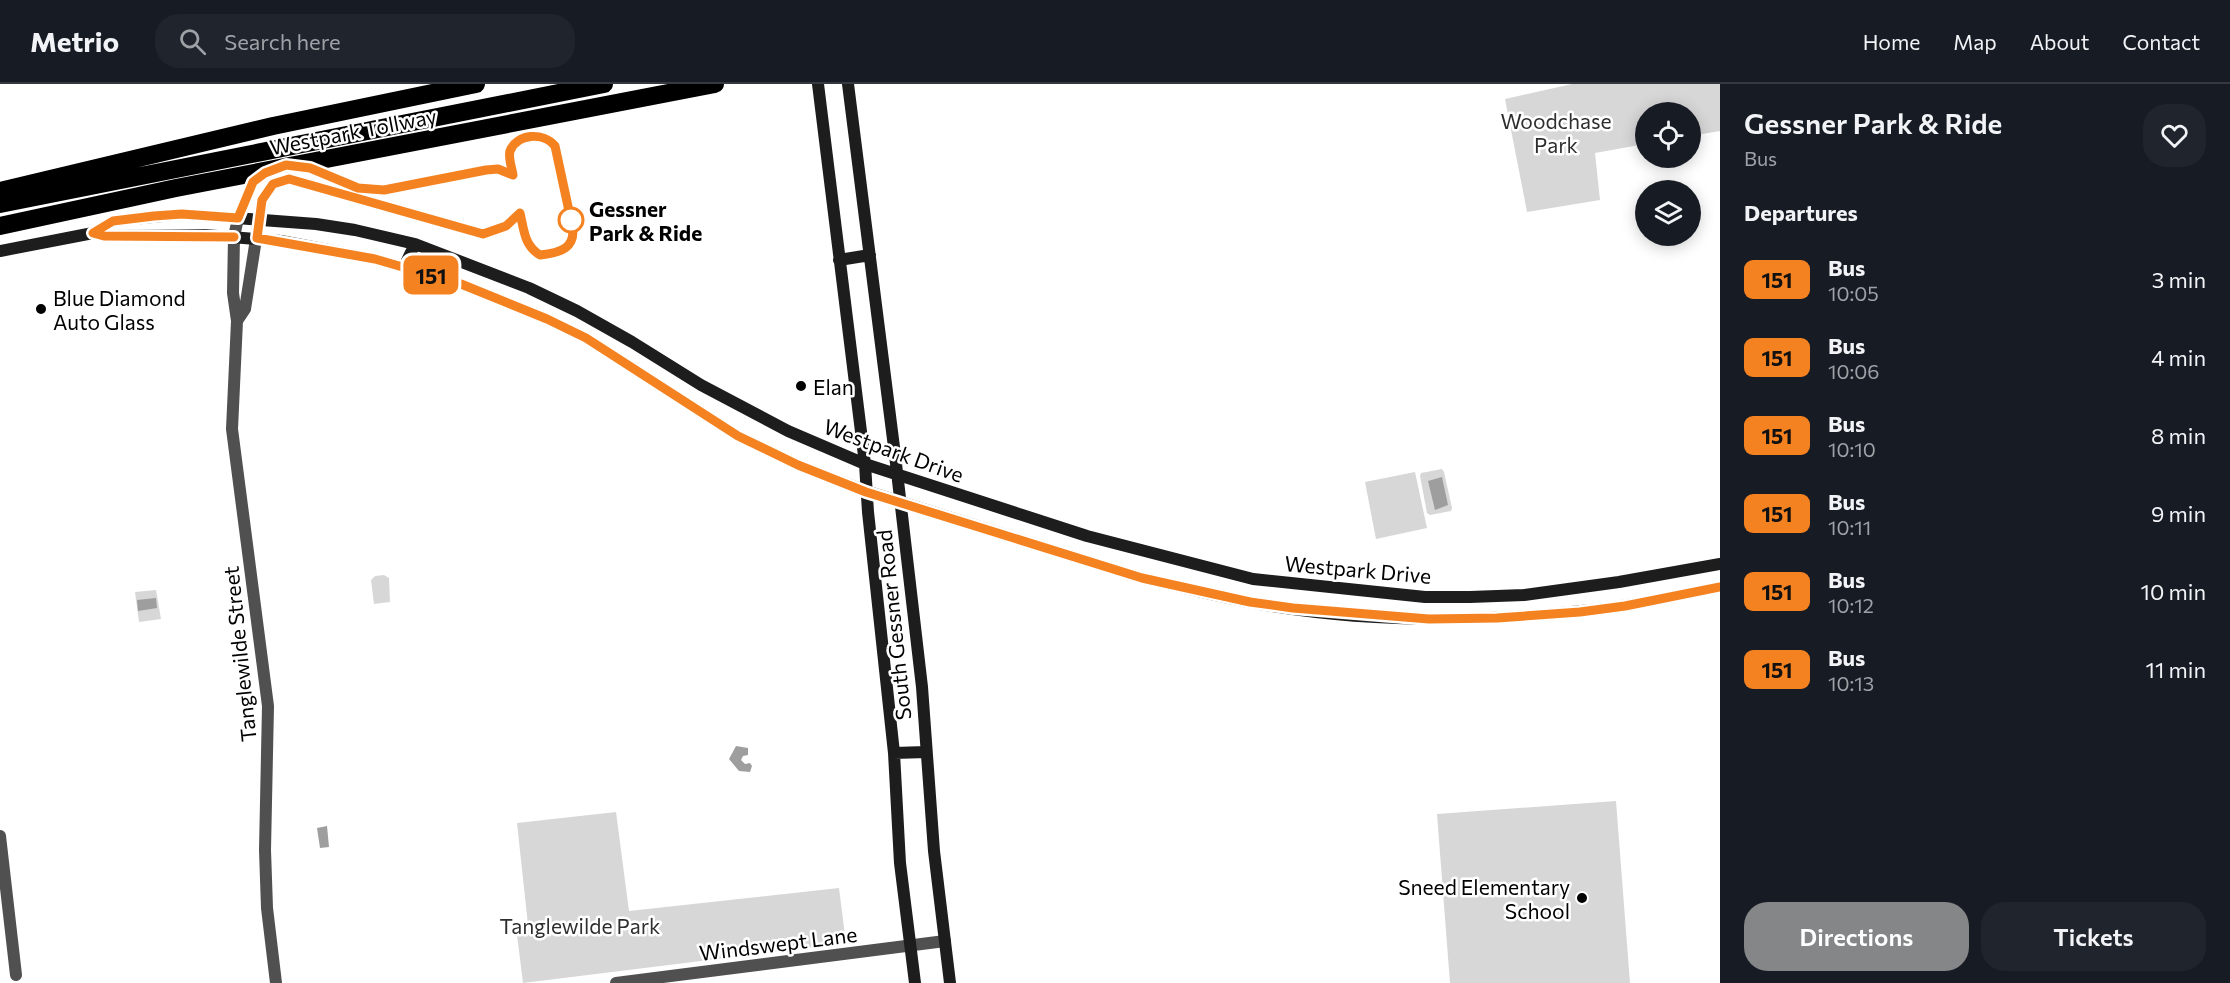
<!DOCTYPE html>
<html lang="en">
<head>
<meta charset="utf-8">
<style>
	:root { --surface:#171b24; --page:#20242c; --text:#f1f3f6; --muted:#9ea1a6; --line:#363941; --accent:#858687 }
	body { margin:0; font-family:Commissioner,sans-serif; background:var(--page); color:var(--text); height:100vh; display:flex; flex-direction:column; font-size:22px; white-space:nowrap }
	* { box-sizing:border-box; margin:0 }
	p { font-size:20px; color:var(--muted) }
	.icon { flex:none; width:33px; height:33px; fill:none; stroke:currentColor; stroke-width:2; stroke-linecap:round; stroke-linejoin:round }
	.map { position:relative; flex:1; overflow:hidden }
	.drawer { display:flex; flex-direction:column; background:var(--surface); width:510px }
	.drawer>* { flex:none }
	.badge { padding:0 12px; border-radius:9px; font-size:21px; line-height:39px }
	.controls { position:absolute; left:1635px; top:18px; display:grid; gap:12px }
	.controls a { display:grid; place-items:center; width:66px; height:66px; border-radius:50%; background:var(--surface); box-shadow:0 3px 15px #0003; font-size:30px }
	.map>.badge { position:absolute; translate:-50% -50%; box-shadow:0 0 0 3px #fff }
	h2 { padding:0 24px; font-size:22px; line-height:54px }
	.round { display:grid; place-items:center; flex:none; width:63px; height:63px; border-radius:24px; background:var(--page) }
	.head { display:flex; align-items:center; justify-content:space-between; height:102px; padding:0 24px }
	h1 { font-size:28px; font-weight:600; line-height:45px }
	.button { display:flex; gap:12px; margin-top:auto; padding:12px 24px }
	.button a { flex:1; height:69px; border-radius:24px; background:var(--accent); color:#fff; font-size:24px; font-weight:600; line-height:69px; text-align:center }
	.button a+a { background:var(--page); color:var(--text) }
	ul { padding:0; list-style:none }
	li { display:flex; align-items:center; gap:18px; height:78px; padding:0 24px }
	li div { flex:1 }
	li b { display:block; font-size:22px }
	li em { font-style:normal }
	li .badge { min-width:66px; font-weight:700; text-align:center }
	header { display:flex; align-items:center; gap:36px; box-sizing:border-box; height:84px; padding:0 30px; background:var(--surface); border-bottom:2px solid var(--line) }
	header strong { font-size:28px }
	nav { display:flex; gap:33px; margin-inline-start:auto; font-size:21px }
	.search { width:420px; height:54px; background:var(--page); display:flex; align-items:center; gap:15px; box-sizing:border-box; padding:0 21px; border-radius:24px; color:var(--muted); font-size:22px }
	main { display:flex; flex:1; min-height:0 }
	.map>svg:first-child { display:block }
	.green { fill:#d7d7d7 }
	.water { fill:#9e9e9e }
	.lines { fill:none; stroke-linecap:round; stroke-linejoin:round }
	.minor { stroke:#505050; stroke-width:12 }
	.tertiary { stroke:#505050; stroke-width:12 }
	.secondary { stroke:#1d1d1d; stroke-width:12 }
	.motorway { stroke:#000; stroke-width:18 }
	.line-casing { stroke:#fff; stroke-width:14 }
	.line { stroke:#f58220; stroke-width:9 }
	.stop-dot { fill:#fff; stroke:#f58220; stroke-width:3 }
	.poi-dot { fill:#000; stroke:#fff; stroke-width:2 }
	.labels { text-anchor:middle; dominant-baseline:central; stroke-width:5; stroke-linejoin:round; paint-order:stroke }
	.park-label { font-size:21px; fill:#2e2e2e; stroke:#fff }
	.street-label { font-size:21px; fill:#000; stroke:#fff }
	.stop-label { font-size:21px; font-weight:bold; fill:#000; stroke:#fff; text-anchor:start }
	.poi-label { font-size:21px; fill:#000; stroke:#fff; text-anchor:start }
</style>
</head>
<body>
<header>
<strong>Metrio</strong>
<div class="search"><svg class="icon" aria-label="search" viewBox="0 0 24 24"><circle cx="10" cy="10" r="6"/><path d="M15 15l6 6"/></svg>Search here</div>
<nav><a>Home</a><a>Map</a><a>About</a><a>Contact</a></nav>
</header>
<main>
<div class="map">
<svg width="1720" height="899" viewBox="0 0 1720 899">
	<rect width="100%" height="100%" fill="#fff"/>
	<path class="green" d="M 1572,0 L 1720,0 L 1720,47 L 1691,52 L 1690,28 L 1646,28 L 1645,60 L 1595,69 L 1600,116 L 1527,128 L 1505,15 Z
		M 1442,385 L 1444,388 L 1452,424 L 1451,427 L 1430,431 L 1427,429 L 1420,392 L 1421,389 Z
		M 1415,388 L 1427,444 L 1376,455 L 1365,398 Z
		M 384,491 L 389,494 L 390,518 L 374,520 L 371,496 L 375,492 Z
		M 156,506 L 161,535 L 139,538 L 135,508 Z
		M 1616,717 L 1630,899 L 1450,899 L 1437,730 Z
		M 616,728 L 629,827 L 839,804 L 846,859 L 523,899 L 516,843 L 528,841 L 517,739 Z"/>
	<path class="water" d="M 1442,393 L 1448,421 L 1435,426 L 1428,397 Z
		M 156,514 L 157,524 L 138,527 L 137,516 Z
		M 736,662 L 748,664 L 748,671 L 743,672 L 741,676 L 745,680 L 750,679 L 752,682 L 750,688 L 739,687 L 729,675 Z
		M 327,742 L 329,763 L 320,764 L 317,744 Z"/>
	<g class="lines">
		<path class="minor" d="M 0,752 L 16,891
			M 616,899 L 945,857"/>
		<path class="tertiary" d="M 238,134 L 234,153 L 233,209 L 237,237 L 232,345 L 268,622 L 265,766 L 267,824 L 276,899
			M 237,237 L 245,225 L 259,136"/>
		<path class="secondary" d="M 818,0 L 865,380 L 868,428 L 894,669 L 900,779 L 915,899
			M 848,0 L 895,371 L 922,603 L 934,767 L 950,899
			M 93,149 L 104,152 L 205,151 L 281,157 L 375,175 L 461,200 L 547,235 L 586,254 L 738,352 L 798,381 L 866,407 L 1142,494 C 1178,502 1213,511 1249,518 C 1357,538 1471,539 1581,527 C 1628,523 1674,512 1720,503
			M 0,167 L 93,149 L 113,137 L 182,130 L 316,140 L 355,146 L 415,160 L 529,204 L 577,227 L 632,258 L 701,301 L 788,347 L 865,380 L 1087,452 L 1253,495 L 1425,513 L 1470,513 L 1524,511 L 1619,498 L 1720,480
			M 839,176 L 870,171
			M 404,183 L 415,160
			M 894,669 L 926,668"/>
		<path class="motorway" d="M 0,107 L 273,42 L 476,0
			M 0,120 L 604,0
			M 0,142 L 176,104 L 715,0"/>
	</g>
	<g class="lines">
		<g class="line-casing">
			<path id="line" d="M 234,153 L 104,152 L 93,149 L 113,137 L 154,132 L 182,130 L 238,134 L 253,98 L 265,89 L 286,81 L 310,84 L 358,104 L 384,106 L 486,86 L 498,85 L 513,91 C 512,84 508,74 510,67 C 517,49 544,48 555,62 L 572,141 C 577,164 560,169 540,171 C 524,161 524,146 520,129 L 506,142 L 483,150 L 289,95 L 273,100 L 262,116 L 257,154 L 375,175 L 461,200 L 547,235 L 586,254 L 738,352 L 798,381 L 866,408 L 1142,494 L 1250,518 L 1293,524 L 1429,535 L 1497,534 L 1580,528 L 1625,522 L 1720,503"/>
		</g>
		<use href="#line" class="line"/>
	</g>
	<circle class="stop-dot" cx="571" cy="136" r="12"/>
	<g class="poi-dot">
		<circle cx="41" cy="225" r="6"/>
		<circle cx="801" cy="302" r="6"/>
		<circle cx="1582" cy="814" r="6"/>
	</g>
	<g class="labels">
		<g class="park-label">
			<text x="1556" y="36">Woodchase<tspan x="1556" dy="24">Park</tspan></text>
			<text x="580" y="841">Tanglewilde Park</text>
		</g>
		<g class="street-label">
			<text transform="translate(353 47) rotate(-11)">Westpark Tollway</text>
			<text transform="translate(894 366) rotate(20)">Westpark Drive</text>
			<text transform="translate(1358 485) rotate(5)">Westpark Drive</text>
			<text transform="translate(893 541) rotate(-96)">South Gessner Road</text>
			<text transform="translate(239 570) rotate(-96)">Tanglewilde Street</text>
			<text transform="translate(778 859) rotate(-7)">Windswept Lane</text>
		</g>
		<g class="stop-label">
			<text x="589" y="124">Gessner<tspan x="589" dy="24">Park &amp; Ride</tspan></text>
		</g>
		<g class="poi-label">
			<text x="53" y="213">Blue Diamond<tspan x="53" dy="24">Auto Glass</tspan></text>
			<text x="813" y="302">Elan</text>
			<text x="1570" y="802" text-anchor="end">Sneed Elementary<tspan x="1570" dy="24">School</tspan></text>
		</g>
	</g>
</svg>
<div class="controls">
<a><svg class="icon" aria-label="locate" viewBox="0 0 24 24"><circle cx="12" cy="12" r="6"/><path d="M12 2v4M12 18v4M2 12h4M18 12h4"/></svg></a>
<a><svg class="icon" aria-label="layers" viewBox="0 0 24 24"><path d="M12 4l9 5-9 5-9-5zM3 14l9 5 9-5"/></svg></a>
</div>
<b class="badge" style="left:431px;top:191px;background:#f58220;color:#111">151</b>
</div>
<section class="drawer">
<div class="head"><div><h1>Gessner Park &amp; Ride</h1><p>Bus</p></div><a class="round"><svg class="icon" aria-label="heart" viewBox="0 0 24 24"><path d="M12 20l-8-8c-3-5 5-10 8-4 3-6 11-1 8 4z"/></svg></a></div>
<h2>Departures</h2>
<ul>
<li><span class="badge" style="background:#f58220;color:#111">151</span><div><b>Bus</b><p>10:05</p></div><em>3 min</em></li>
<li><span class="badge" style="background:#f58220;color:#111">151</span><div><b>Bus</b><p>10:06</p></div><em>4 min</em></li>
<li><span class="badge" style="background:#f58220;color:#111">151</span><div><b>Bus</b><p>10:10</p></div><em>8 min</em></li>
<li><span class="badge" style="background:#f58220;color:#111">151</span><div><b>Bus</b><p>10:11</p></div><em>9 min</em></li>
<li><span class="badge" style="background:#f58220;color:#111">151</span><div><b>Bus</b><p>10:12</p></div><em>10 min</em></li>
<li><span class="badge" style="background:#f58220;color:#111">151</span><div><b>Bus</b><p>10:13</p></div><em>11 min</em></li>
</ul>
<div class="button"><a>Directions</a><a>Tickets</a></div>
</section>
</main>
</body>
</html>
